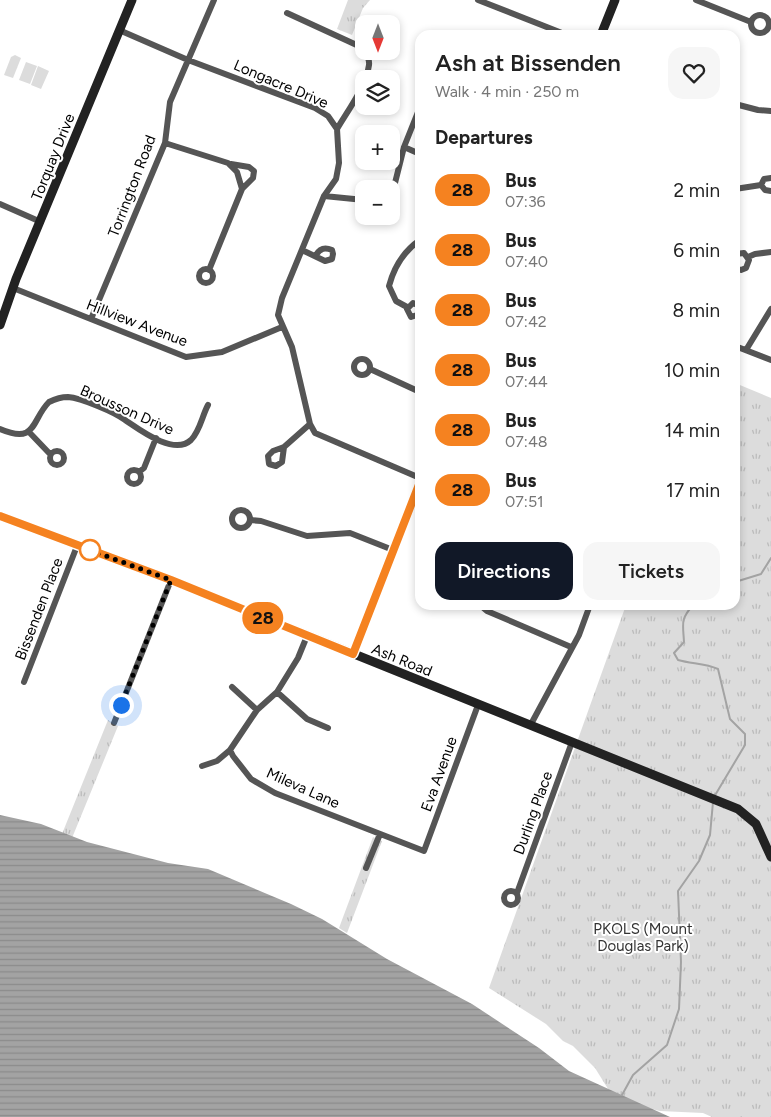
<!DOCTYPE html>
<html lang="en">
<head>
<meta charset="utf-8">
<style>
	:root { --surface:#fff; --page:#f6f6f6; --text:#222; --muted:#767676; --accent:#111827 }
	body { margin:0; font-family:Figtree,sans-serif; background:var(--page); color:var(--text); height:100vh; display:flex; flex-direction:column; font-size:19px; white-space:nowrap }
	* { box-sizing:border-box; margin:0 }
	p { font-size:16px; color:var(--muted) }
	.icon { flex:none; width:28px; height:28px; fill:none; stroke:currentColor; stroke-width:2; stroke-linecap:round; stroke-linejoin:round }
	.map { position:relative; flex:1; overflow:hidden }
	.panel { position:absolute; left:415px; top:30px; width:325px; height:580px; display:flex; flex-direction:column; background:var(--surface); border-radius:15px; box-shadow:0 2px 8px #0003 }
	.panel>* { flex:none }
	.badge { padding:0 10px; border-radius:16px; font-size:18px; line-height:32px }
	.needle { width:32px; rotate:180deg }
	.buttons { position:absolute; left:355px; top:15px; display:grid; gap:10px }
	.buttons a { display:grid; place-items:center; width:45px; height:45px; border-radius:10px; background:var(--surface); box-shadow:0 2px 8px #0003; font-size:25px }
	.you { position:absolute; width:25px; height:25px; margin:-12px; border:4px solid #fff; border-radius:50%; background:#1a73e8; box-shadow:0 0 0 8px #1a73e833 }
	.map>.badge { position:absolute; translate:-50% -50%; box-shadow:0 0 0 2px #fff }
	h2 { padding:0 20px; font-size:19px; line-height:45px }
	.round { display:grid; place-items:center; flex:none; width:52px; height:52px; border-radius:15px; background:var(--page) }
	.headline { display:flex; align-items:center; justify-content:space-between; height:85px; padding:0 20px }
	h1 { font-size:24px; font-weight:600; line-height:38px }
	.cta { display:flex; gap:10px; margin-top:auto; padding:10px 20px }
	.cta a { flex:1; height:58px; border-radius:15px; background:var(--accent); color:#fff; font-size:20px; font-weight:600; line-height:58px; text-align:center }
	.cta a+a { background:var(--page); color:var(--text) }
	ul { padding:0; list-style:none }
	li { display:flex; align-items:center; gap:15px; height:60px; padding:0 20px }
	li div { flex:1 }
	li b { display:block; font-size:19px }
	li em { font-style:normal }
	li .badge { min-width:55px; font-weight:700; text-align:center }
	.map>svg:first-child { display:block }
	.grass { fill:#dcdcdc }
	.park { fill:url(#park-tufts) }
	.water { fill:url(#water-rules) }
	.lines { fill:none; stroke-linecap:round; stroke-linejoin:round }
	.stream { stroke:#a3a3a3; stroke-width:2 }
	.street { stroke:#555; stroke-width:6 }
	.secondary { stroke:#222; stroke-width:9 }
	.line-casing { stroke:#fff; stroke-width:11 }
	.line { stroke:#f58220; stroke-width:8 }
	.walk { stroke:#000; stroke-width:5; stroke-dasharray:0 9 }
	.stop-dot { fill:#fff; stroke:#f58220; stroke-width:2.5 }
	.labels { text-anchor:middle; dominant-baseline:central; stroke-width:4; stroke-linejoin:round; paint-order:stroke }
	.street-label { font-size:15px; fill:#000; stroke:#fff }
	.park-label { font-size:15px; fill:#333; stroke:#fff }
</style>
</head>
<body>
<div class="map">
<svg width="771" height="1117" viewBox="0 0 771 1117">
	<defs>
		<pattern id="park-tufts" width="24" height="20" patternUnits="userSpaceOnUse" patternTransform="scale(1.25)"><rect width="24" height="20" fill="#dcdcdc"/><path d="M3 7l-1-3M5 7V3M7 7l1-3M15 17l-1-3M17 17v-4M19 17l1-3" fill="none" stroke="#bbb"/></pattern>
		<pattern id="water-rules" width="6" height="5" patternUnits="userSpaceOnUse" patternTransform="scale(1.25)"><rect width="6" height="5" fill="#a3a3a3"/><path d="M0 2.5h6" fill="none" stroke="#8b8b8b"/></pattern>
	</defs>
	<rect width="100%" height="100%" fill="#fff"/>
	<path class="grass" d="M 26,62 L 37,66 L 30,84 L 19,80 Z
		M 38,66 L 49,71 L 41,89 L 31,85 Z"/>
	<path class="park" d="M 348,0 L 370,0 L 363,8 L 352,35 L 337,29 Z
		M 15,55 L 21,58 L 13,78 L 4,75 L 11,57 Z
		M 735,383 L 771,398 L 771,1117 L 712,1117 L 703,1113 L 660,1111 L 615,1100 L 595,1068 L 573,1046 L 563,1041 L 546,1024 L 489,988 L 626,605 L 735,605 Z
		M 108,720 L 118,726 L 72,838 L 62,834 Z
		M 373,837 L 382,841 L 347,933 L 339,928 Z"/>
	<path class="water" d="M 0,815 L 41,824 L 87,842 L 168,863 L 208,869 L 291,904 L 322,919 L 387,959 L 472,1004 L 539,1048 L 569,1071 L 670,1117 L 0,1117 Z"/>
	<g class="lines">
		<path class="stream" d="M 735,582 L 761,574 L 771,558
			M 693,605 C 680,620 683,623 684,642 L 674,653 L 678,660 C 692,664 705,663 718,669 L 730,719 L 745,734 L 745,745 L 714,797
			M 622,1095 L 633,1075 L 667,1045 L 679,1009 L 681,962 L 678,891 L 699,861 L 710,835 L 713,802"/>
		<path class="street" d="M 478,0 L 567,35
			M 696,0 L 751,22
			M 287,13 L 361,47 C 365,52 370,58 369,65 C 366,87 348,110 337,129
			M751 24a9 9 0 1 1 18 0a9 9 0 1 1-18 0Z
			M 119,30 L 188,60 L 315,108 L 328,116 L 337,129 L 339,163 L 336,179 L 324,196 L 282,298 L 278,315 L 292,347 L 310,424 L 315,433 L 420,478
			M 367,55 L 377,51
			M 735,104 L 758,110 L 771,111
			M 165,143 L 228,163 L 237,172 L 242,189 L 209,270
			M 404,147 L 420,154
			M 231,164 L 249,167 L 254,171 L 253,178 L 242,189
			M 771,178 L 764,179 L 761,185 L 765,190 L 771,191
			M 389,189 L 395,183 L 404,147 L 420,107
			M 735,189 L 761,185
			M 324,196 L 364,200
			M 0,204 L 41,222
			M 302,250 L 325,261 L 332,259 L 333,254 L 332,250 C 325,247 320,248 316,255
			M 735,254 L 744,253 L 749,260 L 746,268 L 741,270 L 735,268
			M 748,257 L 755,254 L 771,252
			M199 276a7 7 0 1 1 14 0a7 7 0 1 1-14 0Z
			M 13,288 L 186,357 L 222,352 L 282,327
			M 420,306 L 413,303 L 407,309 L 411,317 L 420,314
			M 407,307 L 396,301 L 389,286 C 394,267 404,251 420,240
			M 91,319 L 165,143 L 170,102 L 214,0
			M 735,346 L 771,360
			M 746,350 L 771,309
			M354 367a8 8 0 1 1 16 0a8 8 0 1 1-16 0Z
			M 370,369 L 420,392
			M 0,429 C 37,445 31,420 49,402 C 55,399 61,397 68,397 C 81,398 115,412 125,420 C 140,430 174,456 191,440 C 200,431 202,416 208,405
			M 29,432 L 50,454
			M 284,447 L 282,462 L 276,466 L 269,464 L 268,456 L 273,451 L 284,447 L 310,424
			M50 458a7 7 0 1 1 14 0a7 7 0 1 1-14 0Z
			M127 477a7 7 0 1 1 14 0a7 7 0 1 1-14 0Z
			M 139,472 L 144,468 L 156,438
			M232 519a9 9 0 1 1 18 0a9 9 0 1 1-18 0Z
			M 250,520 L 261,521 L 307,536 L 350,533 L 393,550
			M 480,605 L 487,611 L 571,647
			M 307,636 L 298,658 L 277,692 L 257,710 L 230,750 L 233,756 L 251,779 L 275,793 L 424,851 L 478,705
			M 24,682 L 77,546
			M 232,687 L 257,710
			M 277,692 L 307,719 L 328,728
			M 114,723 L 171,580
			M 530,726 L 579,635 L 590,605
			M 202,766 L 217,761 L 230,750
			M 366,868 L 380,834
			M504 898a7 7 0 1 1 14 0a7 7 0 1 1-14 0Z
			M 517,893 L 572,742"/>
		<path class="secondary" d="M 601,35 L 615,0
			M 0,325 L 16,279 L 132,0
			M 0,516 L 171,580 L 738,809 L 756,824 L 771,857
			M 353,654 L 420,482"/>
	</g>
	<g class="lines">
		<g class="line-casing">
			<path id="line" d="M 0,516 L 171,580 L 353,654 L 420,482"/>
		</g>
		<use href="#line" class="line"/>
		<path class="walk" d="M 90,550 L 171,580 L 121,705"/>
	</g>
	<circle class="stop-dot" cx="90" cy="550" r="10"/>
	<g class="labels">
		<g class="street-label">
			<text transform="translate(281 84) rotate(23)">Longacre Drive</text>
			<text transform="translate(53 157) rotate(-68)">Torquay Drive</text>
			<text transform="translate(132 186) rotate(-69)">Torrington Road</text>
			<text transform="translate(137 323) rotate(21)">Hillview Avenue</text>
			<text transform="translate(127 410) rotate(24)">Brousson Drive</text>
			<text transform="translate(39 609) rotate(-69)">Bissenden Place</text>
			<text transform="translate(402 660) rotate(22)">Ash Road</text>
			<text transform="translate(439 774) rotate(-70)">Eva Avenue</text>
			<text transform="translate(303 788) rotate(24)">Mileva Lane</text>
			<text transform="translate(533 813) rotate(-70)">Durling Place</text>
		</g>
		<g class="park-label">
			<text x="643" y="929">PKOLS (Mount<tspan x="643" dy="17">Douglas Park)</tspan></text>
		</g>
	</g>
</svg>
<div class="buttons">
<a><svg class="needle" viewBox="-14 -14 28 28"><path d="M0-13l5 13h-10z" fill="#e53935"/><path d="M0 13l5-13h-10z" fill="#767676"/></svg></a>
<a><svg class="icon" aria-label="layers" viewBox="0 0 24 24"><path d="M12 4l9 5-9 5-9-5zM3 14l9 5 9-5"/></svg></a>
<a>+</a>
<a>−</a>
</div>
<div class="you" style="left:121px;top:705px"></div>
<b class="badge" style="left:263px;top:618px;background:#f58220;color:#111">28</b>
<section class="panel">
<div class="headline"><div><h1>Ash at Bissenden</h1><p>Walk · 4 min · 250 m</p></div><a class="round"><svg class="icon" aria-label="heart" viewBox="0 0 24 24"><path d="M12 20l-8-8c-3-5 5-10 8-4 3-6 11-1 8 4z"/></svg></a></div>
<h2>Departures</h2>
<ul>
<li><span class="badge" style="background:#f58220;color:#111">28</span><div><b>Bus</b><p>07:36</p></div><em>2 min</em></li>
<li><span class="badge" style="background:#f58220;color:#111">28</span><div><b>Bus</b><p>07:40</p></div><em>6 min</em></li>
<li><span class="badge" style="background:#f58220;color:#111">28</span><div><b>Bus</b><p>07:42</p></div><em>8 min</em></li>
<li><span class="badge" style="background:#f58220;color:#111">28</span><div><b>Bus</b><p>07:44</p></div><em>10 min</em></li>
<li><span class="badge" style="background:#f58220;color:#111">28</span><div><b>Bus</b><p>07:48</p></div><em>14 min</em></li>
<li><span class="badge" style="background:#f58220;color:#111">28</span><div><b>Bus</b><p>07:51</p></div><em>17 min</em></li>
</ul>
<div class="cta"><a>Directions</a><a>Tickets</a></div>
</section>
</div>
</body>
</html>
